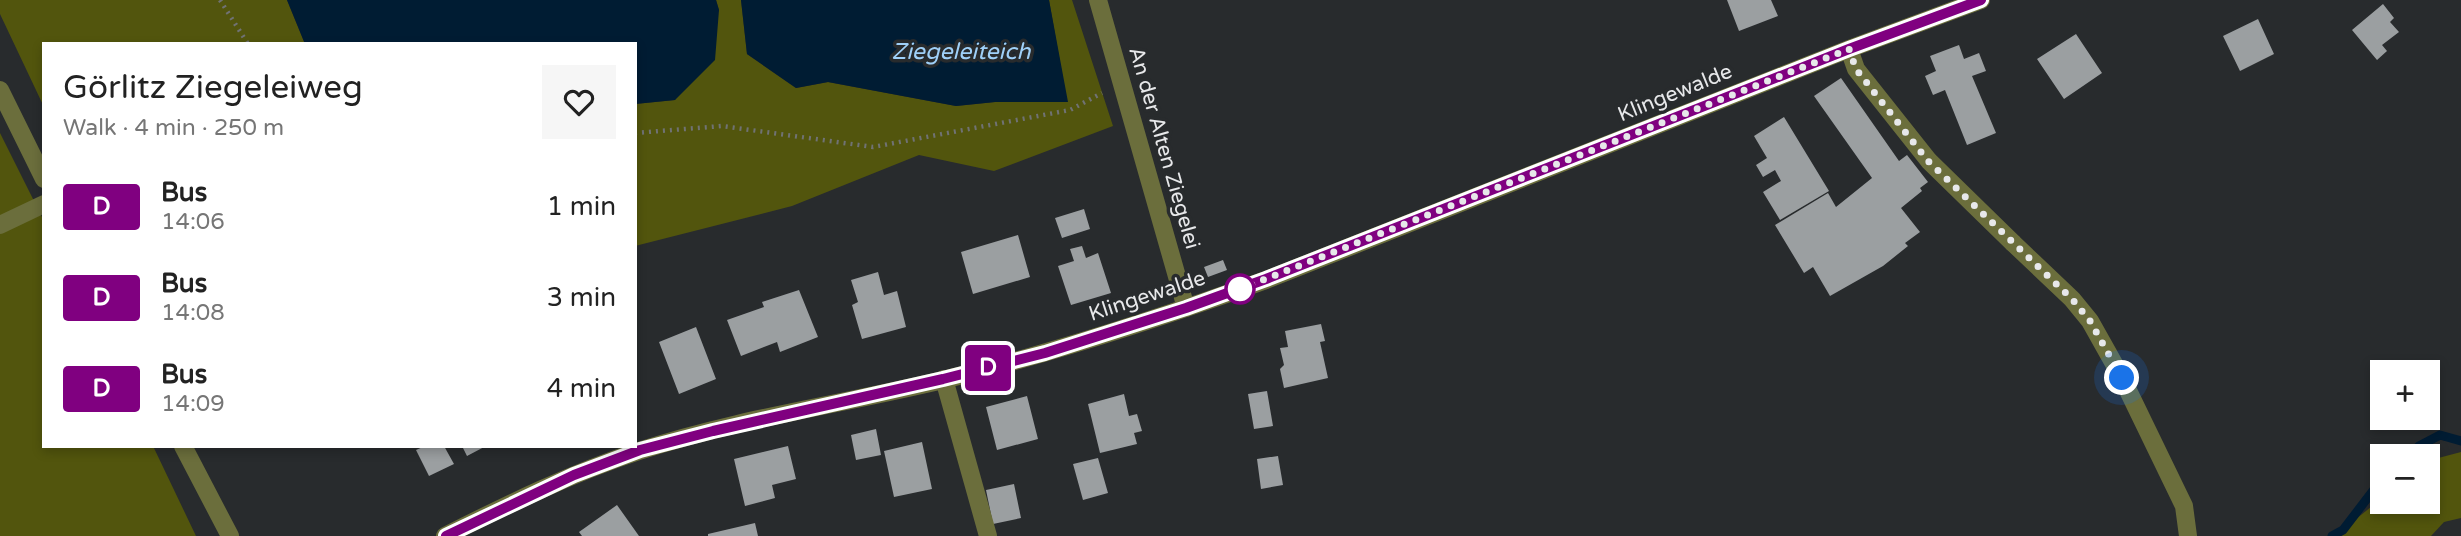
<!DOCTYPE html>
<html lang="en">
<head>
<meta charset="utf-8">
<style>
	:root { --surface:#fff; --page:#f6f6f6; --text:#222; --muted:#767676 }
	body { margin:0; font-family:"Varela Round",sans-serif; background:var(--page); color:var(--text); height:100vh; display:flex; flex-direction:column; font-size:26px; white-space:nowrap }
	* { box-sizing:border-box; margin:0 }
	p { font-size:23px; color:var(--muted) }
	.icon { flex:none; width:38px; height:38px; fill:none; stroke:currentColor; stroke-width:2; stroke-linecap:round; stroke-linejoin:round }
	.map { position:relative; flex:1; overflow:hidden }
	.side { position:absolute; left:42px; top:42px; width:595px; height:406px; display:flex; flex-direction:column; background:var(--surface); border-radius:0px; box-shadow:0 4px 10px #0003 }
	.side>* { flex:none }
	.badge { padding:0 14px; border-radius:5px; font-size:24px; line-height:46px }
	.buttons { position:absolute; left:2370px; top:360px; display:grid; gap:14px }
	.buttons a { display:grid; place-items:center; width:70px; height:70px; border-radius:0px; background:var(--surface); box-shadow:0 4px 10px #0003; font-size:35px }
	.you { position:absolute; width:35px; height:35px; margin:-18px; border:5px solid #fff; border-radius:50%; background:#1a73e8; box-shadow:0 0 0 10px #1a73e833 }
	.map>.badge { position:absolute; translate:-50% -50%; box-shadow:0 0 0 4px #fff }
	.round { display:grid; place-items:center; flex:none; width:74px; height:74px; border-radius:0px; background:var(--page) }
	.head { display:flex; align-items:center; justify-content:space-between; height:119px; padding:0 21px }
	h1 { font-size:33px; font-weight:600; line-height:52px }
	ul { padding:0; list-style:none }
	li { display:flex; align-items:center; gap:21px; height:91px; padding:0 21px }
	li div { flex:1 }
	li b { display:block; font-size:26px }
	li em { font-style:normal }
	li .badge { min-width:77px; font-weight:700; text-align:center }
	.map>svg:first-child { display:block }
	.green { fill:#52550d }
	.water { fill:#001c33 }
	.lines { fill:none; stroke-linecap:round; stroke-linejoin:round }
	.stream { stroke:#001c33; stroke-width:9 }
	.building { fill:#9b9fa1 }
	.path { stroke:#707274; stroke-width:4.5; stroke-dasharray:2 5; stroke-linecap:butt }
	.service { stroke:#6b6e3c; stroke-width:18 }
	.minor { stroke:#6b6e3c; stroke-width:18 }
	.line-casing { stroke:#fff; stroke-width:16 }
	.line { stroke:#800080; stroke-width:10 }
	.walk { stroke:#e7e8ea; stroke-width:7; stroke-dasharray:0 12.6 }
	.stop-dot { fill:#fff; stroke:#800080; stroke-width:3.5 }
	.labels { text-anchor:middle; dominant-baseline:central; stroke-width:7; stroke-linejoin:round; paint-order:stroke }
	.street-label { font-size:21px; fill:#e7e8ea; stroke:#282b2d }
	.water-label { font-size:23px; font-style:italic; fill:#9fd0f8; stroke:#282b2d }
</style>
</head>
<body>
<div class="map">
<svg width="2461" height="536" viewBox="0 0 2461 536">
	<rect width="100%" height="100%" fill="#282b2d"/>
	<path class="green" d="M 0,0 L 287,0 L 305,44 L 44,44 L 44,107 L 0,14 Z
		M 716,0 L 741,0 L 747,54 L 796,88 L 828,82 L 956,106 L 995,102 L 1067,102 L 1049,0 L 1072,0 L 1113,126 L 994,171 L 919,155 L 792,206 L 635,246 L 635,104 L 675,100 L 719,10 Z
		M 0,133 L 44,221 L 44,446 L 153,446 L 196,536 L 0,536 Z
		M 2461,452 L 2461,518 L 2444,522 L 2431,536 L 2335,536 L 2382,498 L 2382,502 L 2427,502 L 2427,461 Z"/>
	<path class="water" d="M 287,0 L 716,0 L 719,10 L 715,60 L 675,100 L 635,104 L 635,44 L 305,44 Z
		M 741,0 L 1049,0 L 1068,102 L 995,102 L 956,106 L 828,82 L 796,88 L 747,54 Z"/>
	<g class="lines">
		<path class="stream" d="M 2407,457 L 2419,446 L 2440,435 L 2461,441
			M 2332,536 L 2343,530 L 2382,479"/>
	</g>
	<path class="building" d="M 1727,0 L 1771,0 L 1778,16 L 1739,31 Z
		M 2383,4 L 2394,18 L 2390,22 L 2399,32 L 2382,45 L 2387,51 L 2377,60 L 2352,30 Z
		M 2258,19 L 2274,54 L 2240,71 L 2223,36 Z
		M 2076,34 L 2102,73 L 2064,99 L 2037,59 Z
		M 1959,45 L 1964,59 L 1979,53 L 1986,71 L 1972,76 L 1996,133 L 1967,145 L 1945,90 L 1933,95 L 1925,76 L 1936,71 L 1930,56 Z
		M 1841,78 L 1899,161 L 1907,155 L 1928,182 L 1920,188 L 1922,191 L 1901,208 L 1920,232 L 1905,243 L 1908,246 L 1883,266 L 1830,296 L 1813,267 L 1804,273 L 1775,225 L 1828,193 L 1836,207 L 1872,178 L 1814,96 Z
		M 1784,117 L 1829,191 L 1780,220 L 1763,192 L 1781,181 L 1775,170 L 1763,177 L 1756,165 L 1767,158 L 1754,136 Z
		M 1084,209 L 1090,229 L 1062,238 L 1055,218 Z
		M 1018,235 L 1030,277 L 973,294 L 961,252 Z
		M 1082,246 L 1086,258 L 1098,253 L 1111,293 L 1071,305 L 1058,266 L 1074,261 L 1070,249 Z
		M 1223,260 L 1227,270 L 1208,277 L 1204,267 Z
		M 878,272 L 884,295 L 897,291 L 906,327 L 862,339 L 852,305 L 858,302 L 851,280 Z
		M 799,290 L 818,337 L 780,352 L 777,342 L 741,356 L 727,320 L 764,307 L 762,302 Z
		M 1321,324 L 1325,341 L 1320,342 L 1328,378 L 1284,388 L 1280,369 L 1284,365 L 1280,348 L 1288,347 L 1285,331 Z
		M 696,327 L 716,379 L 679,394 L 659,342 Z
		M 1267,391 L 1273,426 L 1254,429 L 1248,394 Z
		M 1124,394 L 1129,416 L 1137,414 L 1142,431 L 1134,433 L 1137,444 L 1100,453 L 1088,404 Z
		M 1027,396 L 1038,439 L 997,450 L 986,407 Z
		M 876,429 L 881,455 L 856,460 L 851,435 Z
		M 922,442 L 932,489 L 894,497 L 884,451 Z
		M 425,446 L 444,446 L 454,464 L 429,476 L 416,450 Z
		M 462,446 L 486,446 L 467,456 Z
		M 788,446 L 796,479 L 772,485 L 775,498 L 745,506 L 734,459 Z
		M 1278,456 L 1283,485 L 1261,489 L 1257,459 Z
		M 1098,458 L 1108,493 L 1083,500 L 1073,464 Z
		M 1014,484 L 1021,518 L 993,524 L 986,490 Z
		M 617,505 L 639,536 L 582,536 L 579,532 Z
		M 755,523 L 758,536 L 708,536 L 708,534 Z"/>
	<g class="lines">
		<path class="path" d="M 220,0 L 248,44
			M 635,133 L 722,126 L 873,147 L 1070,110 L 1102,93"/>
		<path class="service" d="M 2013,243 L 2072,299 L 2090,321 L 2122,378 L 2184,506 L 2188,536
			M 944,379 L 988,536"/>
		<path class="minor" d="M 1098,0 L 1186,308
			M 1849,49 L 1856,69 L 1929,161 L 2013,243
			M 0,90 L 44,179
			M 0,225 L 44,204
			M 183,446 L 230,536
			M 445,536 C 508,504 572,473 639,451 C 736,419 843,404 943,380 C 1053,353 1160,318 1266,280 L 1849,49 L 1981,0"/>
	</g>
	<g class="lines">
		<g class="line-casing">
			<path id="line" d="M 446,536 L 574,475 L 640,450 L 713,431 L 943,379 L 1045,353 L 1186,308 L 1266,279 L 1849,49 L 1981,0"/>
		</g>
		<use href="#line" class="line"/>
		<path class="walk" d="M 1240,289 L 1849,49 L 1856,69 L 1928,161 L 2072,299 L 2090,321 L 2122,378"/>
	</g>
	<circle class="stop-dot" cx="1240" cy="289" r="14"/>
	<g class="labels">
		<g class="street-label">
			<text transform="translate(1675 93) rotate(-22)">Klingewalde</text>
			<text transform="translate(1164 148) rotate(74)">An der Alten Ziegelei</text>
			<text transform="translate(1147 296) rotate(-18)">Klingewalde</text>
		</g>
		<g class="water-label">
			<text x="961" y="52">Ziegeleiteich</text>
		</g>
	</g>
</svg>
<div class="buttons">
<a>+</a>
<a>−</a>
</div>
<div class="you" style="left:2122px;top:378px"></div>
<b class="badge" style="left:988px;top:368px;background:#800080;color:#fff">D</b>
<section class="side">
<div class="head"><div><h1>Görlitz Ziegeleiweg</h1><p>Walk · 4 min · 250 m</p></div><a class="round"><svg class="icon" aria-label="heart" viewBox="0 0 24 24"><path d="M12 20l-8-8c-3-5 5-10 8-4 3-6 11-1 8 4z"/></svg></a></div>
<ul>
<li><span class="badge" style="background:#800080;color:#fff">D</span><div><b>Bus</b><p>14:06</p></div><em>1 min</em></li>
<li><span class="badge" style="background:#800080;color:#fff">D</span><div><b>Bus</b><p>14:08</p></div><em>3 min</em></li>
<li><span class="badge" style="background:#800080;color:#fff">D</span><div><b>Bus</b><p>14:09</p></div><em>4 min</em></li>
</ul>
</section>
</div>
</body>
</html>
